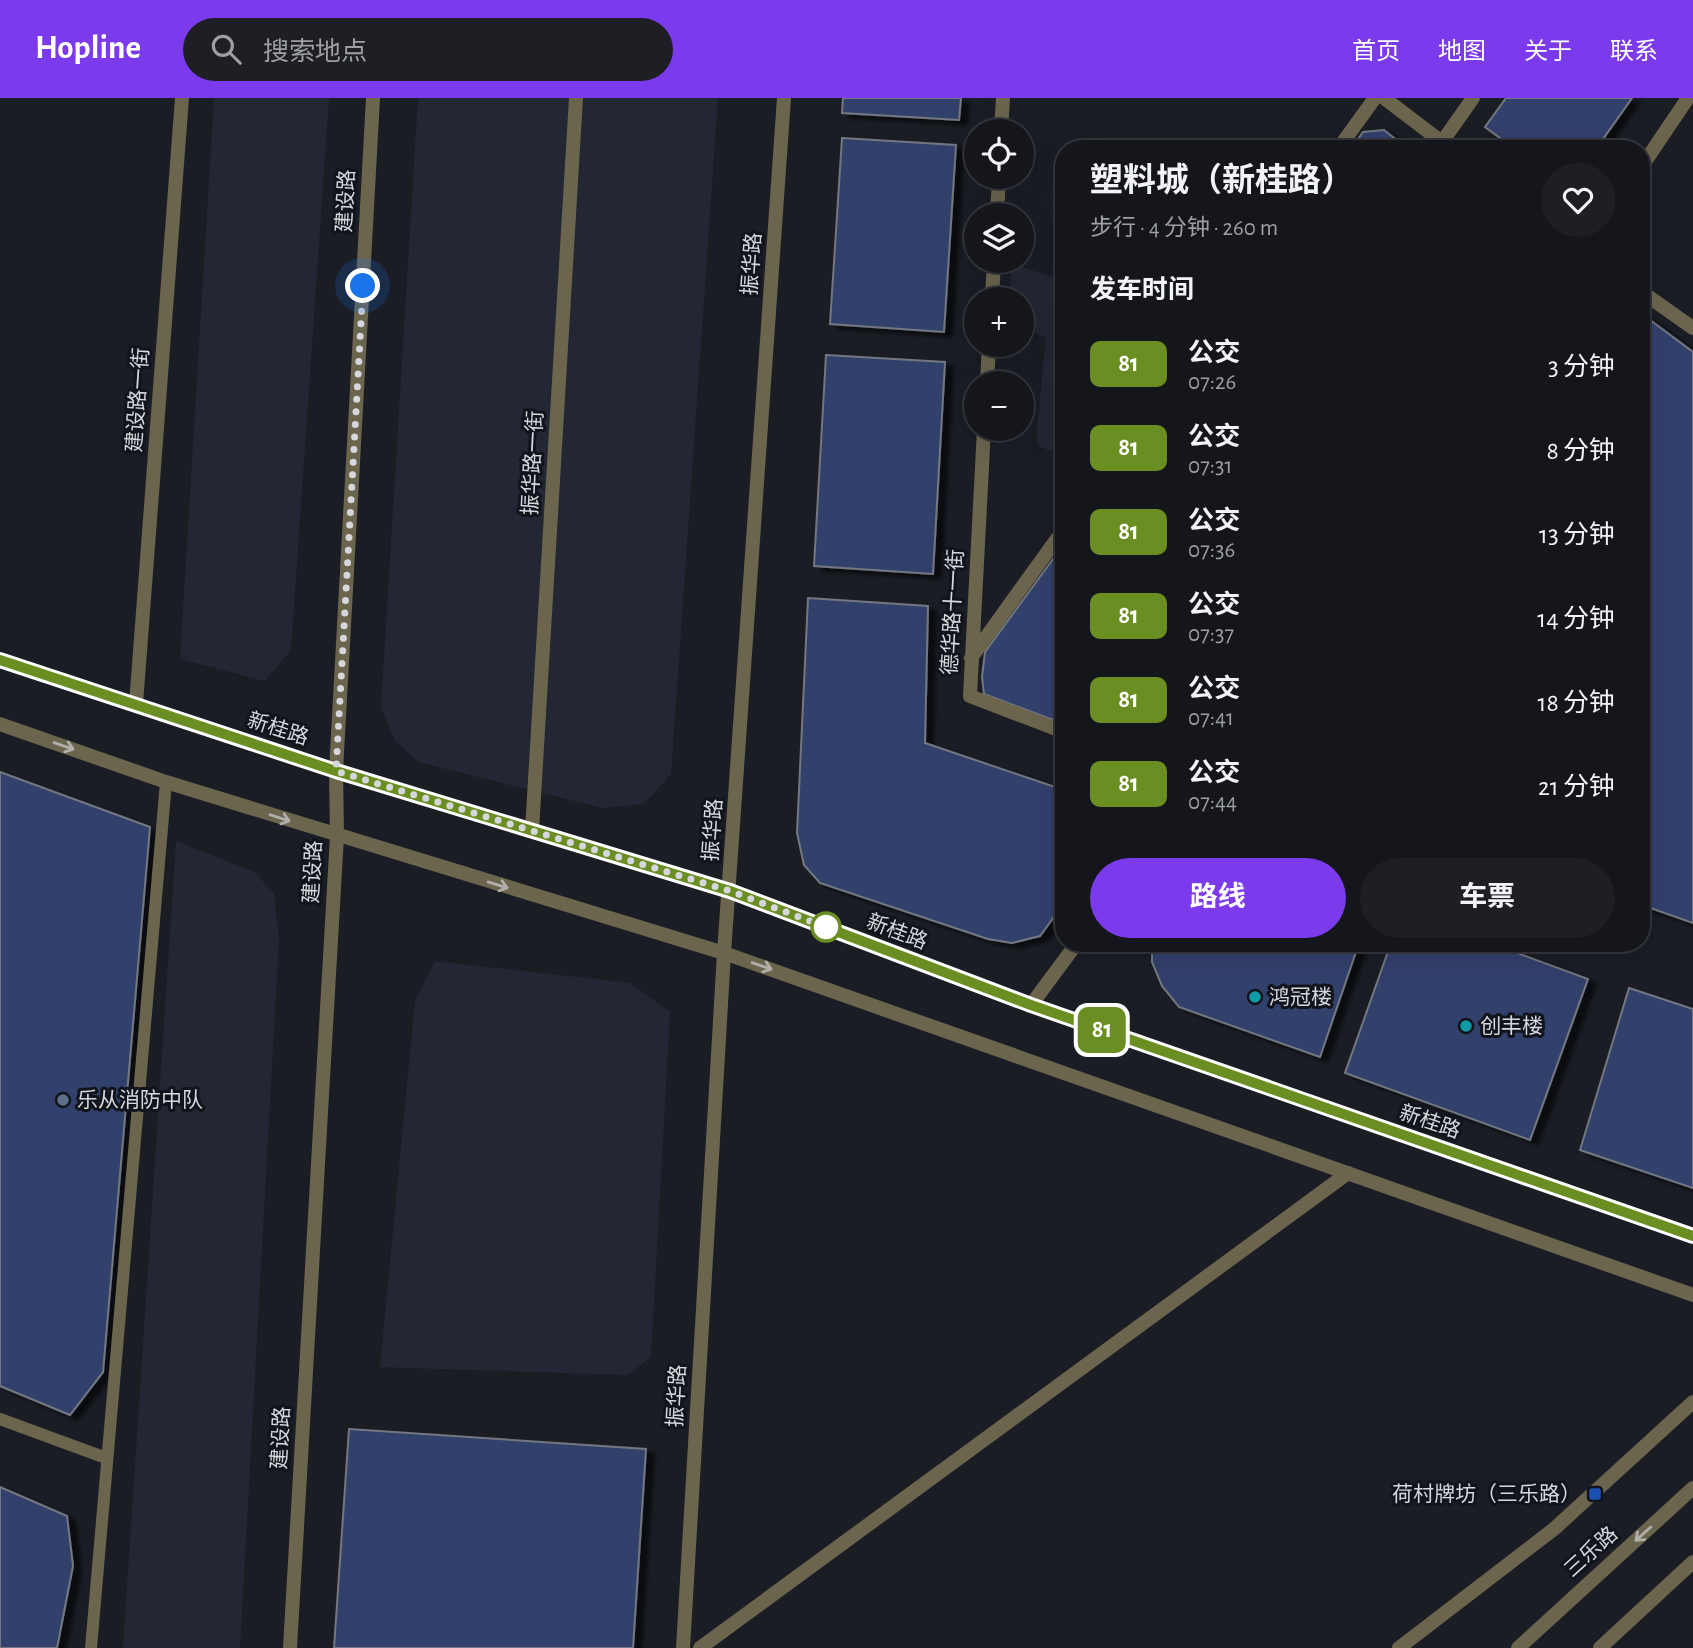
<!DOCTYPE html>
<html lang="zh">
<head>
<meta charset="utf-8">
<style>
	:root { --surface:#14161c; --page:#1d1f25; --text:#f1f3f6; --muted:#9d9fa3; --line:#33353b; --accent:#7c3aed }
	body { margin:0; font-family:"Alegreya Sans","Noto Sans SC",sans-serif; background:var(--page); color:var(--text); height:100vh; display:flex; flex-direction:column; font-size:26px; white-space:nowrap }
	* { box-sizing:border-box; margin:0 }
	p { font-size:23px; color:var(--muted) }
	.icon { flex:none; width:38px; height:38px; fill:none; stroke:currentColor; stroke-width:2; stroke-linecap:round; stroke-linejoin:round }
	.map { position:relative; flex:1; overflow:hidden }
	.details { position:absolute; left:1055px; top:42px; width:595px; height:812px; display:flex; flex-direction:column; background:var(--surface); border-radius:28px; box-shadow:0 7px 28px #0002,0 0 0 2px var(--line) }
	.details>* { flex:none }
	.badge { padding:0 14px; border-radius:10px; font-size:24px; line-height:46px }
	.tools { position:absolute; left:964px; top:21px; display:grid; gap:14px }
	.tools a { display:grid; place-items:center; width:70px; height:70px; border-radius:50%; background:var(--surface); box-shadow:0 7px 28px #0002,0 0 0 2px var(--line); font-size:35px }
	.you { position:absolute; width:35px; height:35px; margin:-18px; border:5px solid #fff; border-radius:50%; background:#1a73e8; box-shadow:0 0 0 10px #1a73e833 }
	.map>.badge { position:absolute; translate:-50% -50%; box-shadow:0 0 0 4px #fff }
	h2 { padding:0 35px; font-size:26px; line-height:63px }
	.round { display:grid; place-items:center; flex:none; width:74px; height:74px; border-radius:37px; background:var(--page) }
	.summary { display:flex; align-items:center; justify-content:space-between; height:119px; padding:0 35px }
	h1 { font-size:33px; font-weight:700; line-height:52px }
	.cta { display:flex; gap:14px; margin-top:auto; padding:14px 35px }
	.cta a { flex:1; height:80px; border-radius:42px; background:var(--accent); color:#fff; font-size:28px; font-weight:700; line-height:80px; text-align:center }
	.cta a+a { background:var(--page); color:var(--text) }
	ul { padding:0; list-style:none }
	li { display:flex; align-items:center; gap:21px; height:84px; padding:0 35px }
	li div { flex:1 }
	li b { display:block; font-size:26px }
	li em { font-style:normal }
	li .badge { min-width:77px; font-weight:700; text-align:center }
	header { display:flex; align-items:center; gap:42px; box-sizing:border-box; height:98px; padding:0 35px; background:var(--accent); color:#fff }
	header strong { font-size:33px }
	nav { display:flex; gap:38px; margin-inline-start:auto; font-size:24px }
	.search { width:490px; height:63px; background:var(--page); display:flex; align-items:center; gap:18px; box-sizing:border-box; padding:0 24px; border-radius:38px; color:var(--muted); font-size:26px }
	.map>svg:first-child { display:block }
	.built { fill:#222733 }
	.building { fill:#32406c; stroke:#737780; stroke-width:2; filter:url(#shadow) }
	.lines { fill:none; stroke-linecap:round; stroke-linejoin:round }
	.service { stroke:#6c654e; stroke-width:12 }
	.minor { stroke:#6c654e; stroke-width:14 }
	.tertiary { stroke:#6c654e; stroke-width:14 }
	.oneway { stroke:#b0afaa }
	.line-casing { stroke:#fff; stroke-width:16 }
	.line { stroke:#6b8e23; stroke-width:10 }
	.walk { stroke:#d5d7dc; stroke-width:7; stroke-dasharray:0 12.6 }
	.stop-dot { fill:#fff; stroke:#6b8e23; stroke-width:3.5 }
	.culture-dot { fill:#0f9aa8; stroke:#12141b; stroke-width:2.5 }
	.service-dot { fill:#5c6f8a; stroke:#12141b; stroke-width:2.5 }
	.transit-dot { fill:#1a4fb4; stroke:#12141b; stroke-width:2.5 }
	.labels { text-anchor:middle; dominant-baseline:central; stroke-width:6; stroke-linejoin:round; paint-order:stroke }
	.street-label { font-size:21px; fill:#d5d7dc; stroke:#12141b }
	.poi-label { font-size:21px; fill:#d5d7dc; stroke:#12141b; text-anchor:start }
</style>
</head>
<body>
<header>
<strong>Hopline</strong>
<div class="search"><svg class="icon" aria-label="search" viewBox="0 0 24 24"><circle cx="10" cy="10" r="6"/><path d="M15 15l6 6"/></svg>搜索地点</div>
<nav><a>首页</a><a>地图</a><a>关于</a><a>联系</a></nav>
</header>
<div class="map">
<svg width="1693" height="1550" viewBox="0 0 1693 1550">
	<defs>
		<filter id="shadow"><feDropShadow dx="8" dy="4.5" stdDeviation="2" flood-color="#0009"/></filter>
	</defs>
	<rect width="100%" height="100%" fill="#1b1d25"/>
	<path class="built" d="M 214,0 L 329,0 L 291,552 L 265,583 L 180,561 Z
		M 418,0 L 718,0 L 671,676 L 644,706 L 602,710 L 418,664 L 395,643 L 381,609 Z
		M 1012,165 L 1064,183 L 1064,358 L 1040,349 L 1036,342 L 1046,239 L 1022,229 L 1022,201 L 1009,201 Z
		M 176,743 L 254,774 L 274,795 L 279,841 L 240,1550 L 123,1550 Z
		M 435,863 L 630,885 L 670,914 L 651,1259 L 628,1277 L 380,1269 L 415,902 Z"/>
	<path class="building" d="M 843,0 L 961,0 L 959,22 L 842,15 Z
		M 1506,0 L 1632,0 L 1596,51 L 1515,51 L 1485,29 Z
		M 1384,32 L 1408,51 L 1351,51 L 1363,34 Z
		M 842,40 L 956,47 L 944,234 L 830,226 Z
		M 1642,216 L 1693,254 L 1693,825 L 1642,807 Z
		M 826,257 L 945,264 L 933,476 L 814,468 Z
		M 1064,446 L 1064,626 L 984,596 L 982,579 L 985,554 Z
		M 808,500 L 928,508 L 925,645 L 1064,692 L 1064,805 L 1040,838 L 1012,845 L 988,841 L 820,785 L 804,767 L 797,735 Z
		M 0,674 L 150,729 L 103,1274 L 70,1317 L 0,1288 Z
		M 1152,845 L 1359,845 L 1320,959 L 1179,909 L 1162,888 L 1152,864 Z
		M 1391,845 L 1490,845 L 1588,881 L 1530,1042 L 1345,975 Z
		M 1629,890 L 1693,911 L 1693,1090 L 1580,1052 Z
		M 349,1331 L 646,1351 L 633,1550 L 334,1550 Z
		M 0,1389 L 67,1418 L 73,1468 L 57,1550 L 0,1550 Z"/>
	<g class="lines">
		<path class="service" d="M 0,1321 L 106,1360
			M 91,1550 L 166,684"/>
		<path class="minor" d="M 1384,0 L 1451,51
			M 1001,33 L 1003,0
			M 1442,44 L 1473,0
			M 1338,51 L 1375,0
			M 997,117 L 999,79
			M 1642,194 L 1693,230
			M 992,201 L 994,163
			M 987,285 L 989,247
			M 984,331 L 970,598 L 1064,634
			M 971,560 L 1064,431
			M 136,606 L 182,0
			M 532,732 L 576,0
			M 290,1550 L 337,738 L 336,673 L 373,0
			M 700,1550 L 1348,1075
			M 1399,1550 L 1554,1431 L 1693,1304"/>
		<path class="tertiary" d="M 1642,68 L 1688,0
			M 0,562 L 336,673 L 730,793 L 1031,907 L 1693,1137
			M 0,626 L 166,684 L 724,855 L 1693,1197
			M 1031,907 L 1077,845
			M 683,1550 L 724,855 L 784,0
			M 1518,1550 L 1693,1390
			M 1600,1550 L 1693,1464"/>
	</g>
	<defs><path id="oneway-shaft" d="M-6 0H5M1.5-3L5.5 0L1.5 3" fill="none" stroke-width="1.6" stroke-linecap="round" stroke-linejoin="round" transform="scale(1.75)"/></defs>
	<g class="oneway">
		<use href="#oneway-shaft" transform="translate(64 648) rotate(19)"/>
		<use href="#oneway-shaft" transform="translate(280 720) rotate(18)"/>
		<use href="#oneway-shaft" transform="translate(498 787) rotate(17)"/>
		<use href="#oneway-shaft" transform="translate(762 868) rotate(19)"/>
		<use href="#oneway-shaft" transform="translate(1643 1436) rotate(138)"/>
	</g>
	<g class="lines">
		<g class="line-casing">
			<path id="line" d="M 0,562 L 336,673 L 730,793 L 1031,907 L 1693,1138"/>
		</g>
		<use href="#line" class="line"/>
		<path class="walk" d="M 363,188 L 336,673 L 730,793 L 831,831 L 826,829"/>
	</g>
	<circle class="stop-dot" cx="826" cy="829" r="14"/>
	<g class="culture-dot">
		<circle cx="1255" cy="899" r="7"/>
		<circle cx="1466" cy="928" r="7"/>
	</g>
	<circle class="service-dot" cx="63" cy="1002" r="7"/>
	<rect class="transit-dot" x="1588" y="1389" width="14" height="14" rx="3.5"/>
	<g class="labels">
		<g class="street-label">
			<text transform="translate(346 103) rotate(-87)">建设路</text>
			<text transform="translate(752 166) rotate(-86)">振华路</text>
			<text transform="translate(138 302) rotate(-86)">建设路一街</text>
			<text transform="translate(533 365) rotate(-87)">振华路一街</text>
			<text transform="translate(953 514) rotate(-87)">德华路十一街</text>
			<text transform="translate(278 631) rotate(18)">新桂路</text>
			<text transform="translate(713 732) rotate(-86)">振华路</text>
			<text transform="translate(313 774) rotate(-87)">建设路</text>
			<text transform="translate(897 834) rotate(21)">新桂路</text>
			<text transform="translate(1430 1024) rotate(19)">新桂路</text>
			<text transform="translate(677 1298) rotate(-87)">振华路</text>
			<text transform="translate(281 1340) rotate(-87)">建设路</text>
			<text transform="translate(1591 1454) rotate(-42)">三乐路</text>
		</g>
		<g class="poi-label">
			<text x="1269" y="899">鸿冠楼</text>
			<text x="1480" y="928">创丰楼</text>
			<text x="77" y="1002">乐从消防中队</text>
			<text x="1581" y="1396" text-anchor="end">荷村牌坊（三乐路）</text>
		</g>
	</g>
</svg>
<div class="tools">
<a><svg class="icon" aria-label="locate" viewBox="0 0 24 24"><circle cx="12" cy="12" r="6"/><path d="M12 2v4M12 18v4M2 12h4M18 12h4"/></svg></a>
<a><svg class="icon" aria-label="layers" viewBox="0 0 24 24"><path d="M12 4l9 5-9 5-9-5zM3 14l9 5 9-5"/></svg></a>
<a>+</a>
<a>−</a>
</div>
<div class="you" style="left:363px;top:188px"></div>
<b class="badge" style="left:1102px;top:932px;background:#6b8e23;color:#fff">81</b>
<section class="details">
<div class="summary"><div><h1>塑料城（新桂路）</h1><p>步行 · 4 分钟 · 260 m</p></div><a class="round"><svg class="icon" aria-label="heart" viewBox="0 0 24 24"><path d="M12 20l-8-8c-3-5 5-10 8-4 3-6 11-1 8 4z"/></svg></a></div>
<h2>发车时间</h2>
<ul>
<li><span class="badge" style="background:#6b8e23;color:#fff">81</span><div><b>公交</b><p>07:26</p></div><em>3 分钟</em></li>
<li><span class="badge" style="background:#6b8e23;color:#fff">81</span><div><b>公交</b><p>07:31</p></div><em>8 分钟</em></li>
<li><span class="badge" style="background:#6b8e23;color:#fff">81</span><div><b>公交</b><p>07:36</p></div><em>13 分钟</em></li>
<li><span class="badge" style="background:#6b8e23;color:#fff">81</span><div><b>公交</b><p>07:37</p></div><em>14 分钟</em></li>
<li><span class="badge" style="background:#6b8e23;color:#fff">81</span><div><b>公交</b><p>07:41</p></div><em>18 分钟</em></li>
<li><span class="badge" style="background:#6b8e23;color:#fff">81</span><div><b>公交</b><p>07:44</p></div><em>21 分钟</em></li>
</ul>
<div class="cta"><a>路线</a><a>车票</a></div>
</section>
</div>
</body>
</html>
